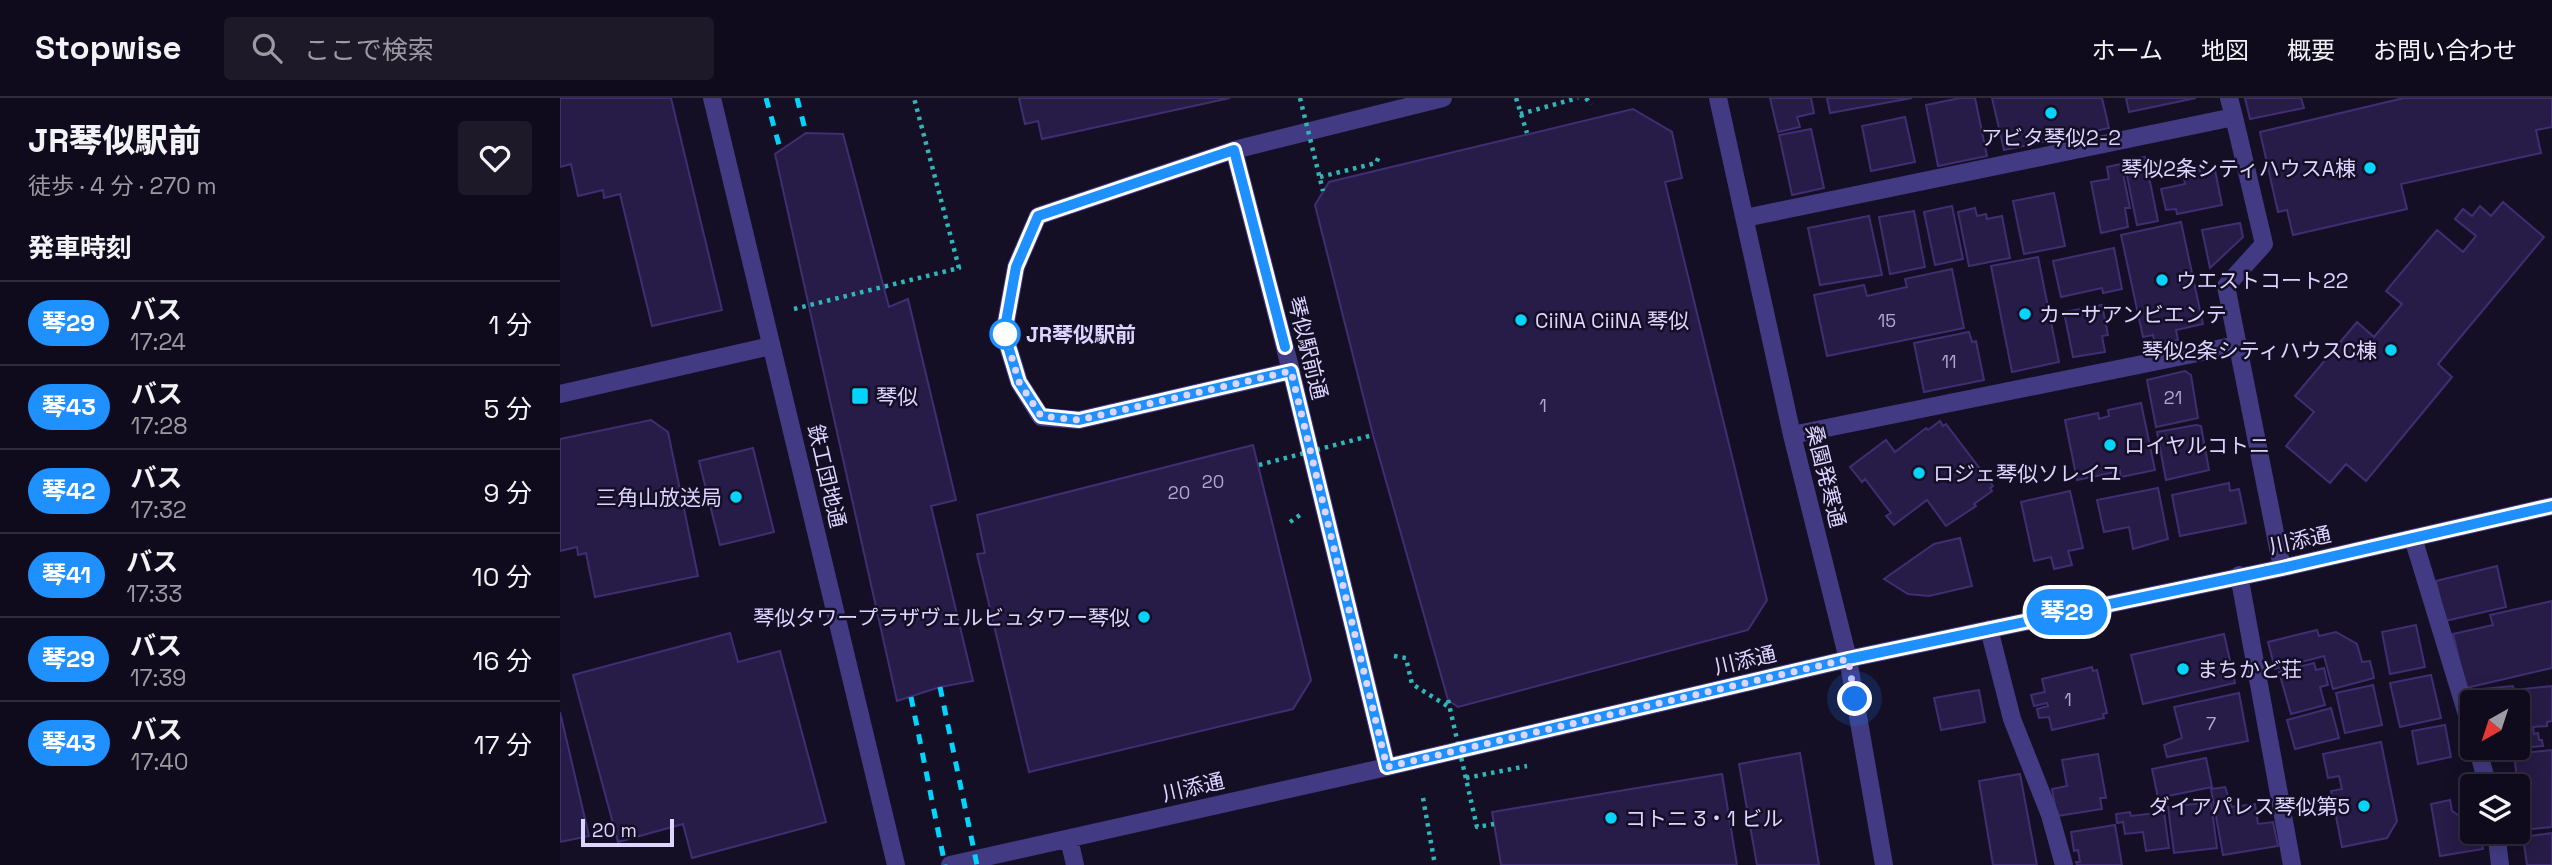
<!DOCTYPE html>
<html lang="ja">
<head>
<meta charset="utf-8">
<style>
	:root { --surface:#100b1c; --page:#1e1929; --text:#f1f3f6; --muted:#9c9ba3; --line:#302b3b }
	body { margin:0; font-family:"Space Grotesk","Noto Sans JP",sans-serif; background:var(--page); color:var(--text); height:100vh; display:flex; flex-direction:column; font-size:26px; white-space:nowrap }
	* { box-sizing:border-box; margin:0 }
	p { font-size:23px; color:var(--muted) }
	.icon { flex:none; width:38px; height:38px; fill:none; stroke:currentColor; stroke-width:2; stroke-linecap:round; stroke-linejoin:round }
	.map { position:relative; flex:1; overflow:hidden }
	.panel { display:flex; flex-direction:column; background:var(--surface); width:560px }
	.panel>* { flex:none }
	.badge { padding:0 14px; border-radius:23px; font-size:24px; line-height:46px }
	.needle { width:46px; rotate:219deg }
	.controls { position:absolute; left:1900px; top:592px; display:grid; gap:14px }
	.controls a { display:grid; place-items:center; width:70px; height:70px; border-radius:7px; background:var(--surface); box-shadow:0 4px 18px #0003,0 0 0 2px var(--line); font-size:35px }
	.scale { position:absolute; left:21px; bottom:18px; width:93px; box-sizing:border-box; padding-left:7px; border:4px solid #dcd5ff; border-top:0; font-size:19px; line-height:24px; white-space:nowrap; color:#dcd5ff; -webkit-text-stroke:5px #150f26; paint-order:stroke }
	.you { position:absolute; width:35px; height:35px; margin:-18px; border:5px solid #fff; border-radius:50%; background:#1a73e8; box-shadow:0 0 0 10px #1a73e833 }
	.map>.badge { position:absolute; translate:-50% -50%; box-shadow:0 0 0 4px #fff }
	h2 { padding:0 28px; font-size:26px; line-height:63px }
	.round { display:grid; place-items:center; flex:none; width:74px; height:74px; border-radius:7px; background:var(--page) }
	.summary { display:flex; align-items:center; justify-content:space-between; height:119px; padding:0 28px }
	h1 { font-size:33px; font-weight:800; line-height:52px }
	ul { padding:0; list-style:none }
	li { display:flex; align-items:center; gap:21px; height:84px; padding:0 28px; border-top:2px solid var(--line) }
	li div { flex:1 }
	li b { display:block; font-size:26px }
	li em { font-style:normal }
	li .badge { min-width:77px; font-weight:700; text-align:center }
	header { display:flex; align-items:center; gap:42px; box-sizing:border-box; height:98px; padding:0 35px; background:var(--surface); border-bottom:2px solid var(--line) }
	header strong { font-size:33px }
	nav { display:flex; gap:38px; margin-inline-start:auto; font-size:24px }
	.search { width:490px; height:63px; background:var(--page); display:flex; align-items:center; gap:18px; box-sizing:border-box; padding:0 24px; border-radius:7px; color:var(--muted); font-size:26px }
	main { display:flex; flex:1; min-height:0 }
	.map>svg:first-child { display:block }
	.building { fill:#271b47; stroke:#402e72; stroke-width:2 }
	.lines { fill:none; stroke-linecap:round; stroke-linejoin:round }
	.path { stroke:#30b6b7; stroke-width:4.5; stroke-dasharray:3.5 5; stroke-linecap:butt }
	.minor { stroke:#423b84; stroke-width:18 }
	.rail { stroke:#03d4fd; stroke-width:5; stroke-dasharray:10 9; stroke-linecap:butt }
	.path-bridge { stroke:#30b6b7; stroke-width:4.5; stroke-dasharray:3.5 5; stroke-linecap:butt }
	.line-casing { stroke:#fff; stroke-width:16 }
	.line { stroke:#1e90ff; stroke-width:10 }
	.walk { stroke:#dcd5ff; stroke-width:7; stroke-dasharray:0 12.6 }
	.poi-dot { fill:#03d4fd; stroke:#150f26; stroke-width:2.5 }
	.stop-dot { fill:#fff; stroke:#1e90ff; stroke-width:3.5 }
	.labels { text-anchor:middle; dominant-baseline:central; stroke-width:5; stroke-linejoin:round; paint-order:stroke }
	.number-label { font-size:18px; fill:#afa6d1 }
	.poi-label { font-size:21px; fill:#dcd5ff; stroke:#150f26; text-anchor:start }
	.stop-label { font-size:21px; font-weight:bold; fill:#dcd5ff; stroke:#150f26; text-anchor:start }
	.street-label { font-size:21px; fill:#dcd5ff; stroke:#150f26 }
</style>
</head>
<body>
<header>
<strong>Stopwise</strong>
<div class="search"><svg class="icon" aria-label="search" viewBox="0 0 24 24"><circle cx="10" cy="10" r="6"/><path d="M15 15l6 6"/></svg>ここで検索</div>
<nav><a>ホーム</a><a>地図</a><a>概要</a><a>お問い合わせ</a></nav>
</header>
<main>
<section class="panel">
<div class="summary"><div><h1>JR琴似駅前</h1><p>徒歩 · 4 分 · 270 m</p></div><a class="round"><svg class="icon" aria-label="heart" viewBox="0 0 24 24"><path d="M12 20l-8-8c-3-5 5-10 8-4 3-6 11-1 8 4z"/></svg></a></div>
<h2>発車時刻</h2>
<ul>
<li><span class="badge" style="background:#1e90ff;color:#fff">琴29</span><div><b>バス</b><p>17:24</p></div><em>1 分</em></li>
<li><span class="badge" style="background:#1e90ff;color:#fff">琴43</span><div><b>バス</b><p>17:28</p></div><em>5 分</em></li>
<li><span class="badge" style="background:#1e90ff;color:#fff">琴42</span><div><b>バス</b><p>17:32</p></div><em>9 分</em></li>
<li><span class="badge" style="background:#1e90ff;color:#fff">琴41</span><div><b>バス</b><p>17:33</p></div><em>10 分</em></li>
<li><span class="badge" style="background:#1e90ff;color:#fff">琴29</span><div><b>バス</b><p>17:39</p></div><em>16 分</em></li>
<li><span class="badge" style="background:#1e90ff;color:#fff">琴43</span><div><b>バス</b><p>17:40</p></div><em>17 分</em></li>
</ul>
</section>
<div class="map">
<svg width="1992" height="767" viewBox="0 0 1992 767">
	<rect width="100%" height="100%" fill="#150f26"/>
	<path class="building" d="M 0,0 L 111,0 L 162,212 L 92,228 L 60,96 L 44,100 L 43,92 L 18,98 L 11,66 L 0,69 Z
		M 459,0 L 670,0 L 482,41 L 478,23 L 465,26 Z
		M 1210,0 L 1251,0 L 1254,15 L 1237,19 L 1240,29 L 1218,34 Z
		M 1267,0 L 1352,0 L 1270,15 Z
		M 1400,0 L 1415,0 L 1427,58 L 1378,68 L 1366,7 Z
		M 1432,0 L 1542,0 L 1549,30 L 1444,52 Z
		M 1566,0 L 1636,0 L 1569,14 Z
		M 1685,0 L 1741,0 L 1744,10 L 1690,21 Z
		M 1844,0 L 1992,0 L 1992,29 L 1976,32 L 1981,55 L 1841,86 L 1847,111 L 1733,137 L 1727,112 L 1718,114 L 1700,34 Z
		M 1073,11 L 1112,34 L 1122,80 L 1105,84 L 1207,502 L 1188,532 L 898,609 L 888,602 L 813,337 L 755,107 L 769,84 Z
		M 1345,19 L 1355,64 L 1311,73 L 1302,28 Z
		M 1251,31 L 1264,90 L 1232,97 L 1219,37 Z
		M 246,35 L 283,36 L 329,209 L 348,201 L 396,402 L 371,408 L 413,583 L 380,589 L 337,603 L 215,56 Z
		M 1585,59 L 1598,123 L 1577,127 L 1564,63 Z
		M 1561,66 L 1570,110 L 1565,110 L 1568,129 L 1541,135 L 1531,84 L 1549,81 L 1547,69 Z
		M 1640,71 L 1640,75 L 1655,72 L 1662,107 L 1617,116 L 1616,111 L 1606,112 L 1601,91 L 1625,86 L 1623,75 Z
		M 1494,95 L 1505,148 L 1464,156 L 1453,103 Z
		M 1943,104 L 1984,139 L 1878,266 L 1892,279 L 1806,383 L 1786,366 L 1770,385 L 1726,348 L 1754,314 L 1735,298 L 1797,224 L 1814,239 L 1842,206 L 1826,193 L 1877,132 L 1903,154 L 1916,138 L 1895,121 L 1903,111 L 1912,118 L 1920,108 L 1931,118 Z
		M 1392,108 L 1403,161 L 1375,167 L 1364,114 Z
		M 1415,110 L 1417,118 L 1426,116 L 1427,121 L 1442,118 L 1450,160 L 1409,168 L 1398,114 Z
		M 1354,113 L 1365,169 L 1330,176 L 1319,119 Z
		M 1309,118 L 1322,177 L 1260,187 L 1248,130 Z
		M 1621,124 L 1643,226 L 1616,232 L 1618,242 L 1595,247 L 1593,237 L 1583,239 L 1561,137 Z
		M 1680,125 L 1683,139 L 1650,170 L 1642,132 Z
		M 1554,150 L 1562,191 L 1543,195 L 1542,190 L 1501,199 L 1493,163 Z
		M 1478,159 L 1499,264 L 1452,274 L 1431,168 Z
		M 1392,171 L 1404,230 L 1267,258 L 1254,197 L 1304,187 L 1307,198 L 1347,189 L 1345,181 Z
		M 1542,207 L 1548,237 L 1542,238 L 1545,254 L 1513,259 L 1504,214 Z
		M 1409,234 L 1412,244 L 1416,243 L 1424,282 L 1364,294 L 1354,245 Z
		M 1625,273 L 1631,277 L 1638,320 L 1596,329 L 1587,282 Z
		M 1581,305 L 1595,372 L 1561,379 L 1560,373 L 1517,382 L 1505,322 L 1538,315 L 1539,321 L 1549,318 L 1548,312 Z
		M 91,322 L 108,334 L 138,478 L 35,499 L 26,455 L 18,457 L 17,449 L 0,453 L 0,341 Z
		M 1380,323 L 1383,328 L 1386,326 L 1433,388 L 1430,390 L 1432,393 L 1414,406 L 1416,408 L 1386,428 L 1367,402 L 1334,427 L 1326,418 L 1331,415 L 1305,381 L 1302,384 L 1290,369 L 1326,342 L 1335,354 L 1366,330 L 1368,332 Z
		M 1636,327 L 1641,328 L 1649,372 L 1606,382 L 1597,334 Z
		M 693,347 L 751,582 L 733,611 L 469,674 L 417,456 L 425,455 L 417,417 Z
		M 193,350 L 214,434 L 160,447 L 139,363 Z
		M 1669,385 L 1670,393 L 1679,391 L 1686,425 L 1620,438 L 1612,397 Z
		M 1598,390 L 1608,441 L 1573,451 L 1569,429 L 1544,434 L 1537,402 Z
		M 1510,393 L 1523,450 L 1508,453 L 1512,467 L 1494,471 L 1491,459 L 1474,463 L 1461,404 Z
		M 1400,440 L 1412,488 L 1369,498 L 1348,496 L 1324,481 L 1374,446 Z
		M 1937,468 L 1946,509 L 1885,523 L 1876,483 Z
		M 1992,503 L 1992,570 L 1906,590 L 1893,536 L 1933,527 L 1930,517 Z
		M 1856,527 L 1865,569 L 1830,576 L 1822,534 Z
		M 1757,532 L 1759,538 L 1776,534 L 1797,546 L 1802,564 L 1810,563 L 1814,580 L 1773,591 L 1764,558 L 1715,571 L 1708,544 Z
		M 170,535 L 178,564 L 220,553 L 266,724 L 132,760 L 123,726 L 58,744 L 13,577 Z
		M 1664,536 L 1675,585 L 1583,606 L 1571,557 Z
		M 1754,565 L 1756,572 L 1764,570 L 1768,587 L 1760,589 L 1765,607 L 1731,616 L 1719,574 Z
		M 1532,569 L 1533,573 L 1537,572 L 1547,615 L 1543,616 L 1544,620 L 1492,632 L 1489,619 L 1479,620 L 1477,611 L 1488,608 L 1487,605 L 1474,608 L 1471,597 L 1485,594 L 1482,581 Z
		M 1871,577 L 1881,620 L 1840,629 L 1830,585 Z
		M 1813,587 L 1822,627 L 1785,635 L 1776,595 Z
		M 1953,588 L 1954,592 L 1992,588 L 1992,623 L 1987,624 L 1987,628 L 1973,629 L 1974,636 L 1978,635 L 1979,642 L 1982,642 L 1983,648 L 1943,652 L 1942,649 L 1958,649 L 1958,604 L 1924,604 L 1923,591 Z
		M 1419,592 L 1425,624 L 1381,632 L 1374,600 Z
		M 1679,595 L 1688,643 L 1607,659 L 1604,647 L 1622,640 L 1614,609 Z
		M 1771,610 L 1779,640 L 1735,651 L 1727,622 Z
		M 0,614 L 29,738 L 0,744 Z
		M 1885,627 L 1891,659 L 1858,666 L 1852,633 Z
		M 1821,644 L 1837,723 L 1827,740 L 1782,749 L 1771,693 L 1782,691 L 1779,678 L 1768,680 L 1763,656 Z
		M 1992,652 L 1992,729 L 1963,732 L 1954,656 Z
		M 1240,655 L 1259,767 L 1197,767 L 1179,666 Z
		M 1538,656 L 1546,700 L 1540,700 L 1542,711 L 1497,718 L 1492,691 L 1507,688 L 1502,662 Z
		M 1646,660 L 1652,689 L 1598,700 L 1592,671 Z
		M 1162,676 L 1177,767 L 941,767 L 932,714 Z
		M 1460,676 L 1477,767 L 1433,767 L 1419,683 Z
		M 1665,689 L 1672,709 L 1695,706 L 1698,726 L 1713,724 L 1718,748 L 1663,757 L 1651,691 Z
		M 1890,702 L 1892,713 L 1904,721 L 1913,719 L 1913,733 L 1920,733 L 1923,751 L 1880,758 L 1871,706 Z
		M 1651,704 L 1657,750 L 1614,755 L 1608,709 Z
		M 1570,714 L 1571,718 L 1604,714 L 1609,750 L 1586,753 L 1583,734 L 1565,736 L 1563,724 L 1557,725 L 1556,716 Z
		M 1555,727 L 1562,767 L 1517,767 L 1516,764 L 1520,764 L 1518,752 L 1514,753 L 1511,734 Z
		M 1992,735 L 1992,767 L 1967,767 L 1963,739 Z"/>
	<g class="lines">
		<path class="path" d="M 956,0 L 967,35
			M 1026,0 L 1031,7
			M 960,16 L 1018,0
			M 760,79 L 816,65 L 820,56
			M 234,211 L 399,170 L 354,0
			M 730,424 L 740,417 L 739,415
			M 834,558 L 846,560 L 852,586 L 889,609
			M 906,680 L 967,668
			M 863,700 L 875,767"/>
		<path class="minor" d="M 152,0 L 336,767
			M 1158,0 L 1232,337 L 1288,561 L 1324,767
			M 1674,19 L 1704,146 L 1666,188 L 1722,470
			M 674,52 L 731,273 L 827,669
			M 1185,120 L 1674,19 L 1669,0
			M 731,273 L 519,322 L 481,319 L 459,284 L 444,235 L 456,169 L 478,118 L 674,52 L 883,0
			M 0,296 L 211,248
			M 1232,337 L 1677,247
			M 1853,440 L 1913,636
			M 1679,477 L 1732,767
			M 1429,531 L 1452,621 L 1490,717 L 1504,767
			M 1917,649 L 1928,688
			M 1936,733 L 1940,767
			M 509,741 L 515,767
			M 390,767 L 827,669 L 1288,561 L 1722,470 L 1992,408"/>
		<path class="rail" d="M 206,0 L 221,54
			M 237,0 L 246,35
			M 380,589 L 417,767
			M 351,599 L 385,767"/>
		<path class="path-bridge" d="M 740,0 L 763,93
			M 699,367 L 813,337
			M 888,602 L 917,729 L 934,726"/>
	</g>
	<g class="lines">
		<g class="line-casing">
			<path id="line" d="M 725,249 L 674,52 L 478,118 L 456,169 L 444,235 L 459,284 L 481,318 L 519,322 L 731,273 L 827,669 L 1288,561 L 1722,470 L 1992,408"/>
		</g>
		<use href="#line" class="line"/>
		<path class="walk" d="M 445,236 L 459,284 L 481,318 L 519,322 L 731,273 L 827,669 L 1288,561 L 1295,601"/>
	</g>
	<g class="poi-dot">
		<circle cx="1491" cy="15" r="7"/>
		<circle cx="1810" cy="70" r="7"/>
		<circle cx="1602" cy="182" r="7"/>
		<circle cx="1465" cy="216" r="7"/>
		<circle cx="961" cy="222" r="7"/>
		<circle cx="1831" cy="252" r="7"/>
		<rect x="291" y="289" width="18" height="18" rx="3.5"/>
		<circle cx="1550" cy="347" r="7"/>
		<circle cx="1359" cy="375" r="7"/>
		<circle cx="176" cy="399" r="7"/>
		<circle cx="584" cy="519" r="7"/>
		<circle cx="1623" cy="571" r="7"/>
		<circle cx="1804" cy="708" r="7"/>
		<circle cx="1051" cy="720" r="7"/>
	</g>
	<circle class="stop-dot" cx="445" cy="236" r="14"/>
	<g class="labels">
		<g class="number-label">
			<text x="1327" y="222">15</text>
			<text x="1389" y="263">11</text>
			<text x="1613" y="299">21</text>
			<text x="983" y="307">1</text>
			<text x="653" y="383">20</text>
			<text x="619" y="394">20</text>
			<text x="1508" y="601">1</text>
			<text x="1651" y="625">7</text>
		</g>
		<g class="poi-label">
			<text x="1491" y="39" text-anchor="middle">アビタ琴似2-2</text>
			<text x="1796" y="70" text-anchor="end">琴似2条シティハウスA棟</text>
			<text x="1616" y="182">ウエストコート22</text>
			<text x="1479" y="216">カーサアンビエンテ</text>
			<text x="975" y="222">CiiNA CiiNA 琴似</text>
			<text x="1817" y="252" text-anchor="end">琴似2条シティハウスC棟</text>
			<text x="316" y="298">琴似</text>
			<text x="1564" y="347">ロイヤルコトニ</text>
			<text x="1373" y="375">ロジェ琴似ソレイユ</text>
			<text x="162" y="399" text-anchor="end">三角山放送局</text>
			<text x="570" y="519" text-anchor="end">琴似タワープラザヴェルビュタワー琴似</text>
			<text x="1637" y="571">まちかど荘</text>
			<text x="1790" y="708" text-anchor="end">ダイアパレス琴似第5</text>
			<text x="1065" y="720">コトニ 3・1 ビル</text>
		</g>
		<g class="stop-label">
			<text x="466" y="236">JR琴似駅前</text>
		</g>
		<g class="street-label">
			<text transform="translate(748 250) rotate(76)">琴似駅前通</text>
			<text transform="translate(267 378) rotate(77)">鉄工団地通</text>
			<text transform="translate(1266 378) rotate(76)">桑園発寒通</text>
			<text transform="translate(1740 442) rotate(-12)">川添通</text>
			<text transform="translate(1185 562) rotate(-13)">川添通</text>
			<text transform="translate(633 689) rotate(-13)">川添通</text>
		</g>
	</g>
</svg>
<div class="controls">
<a><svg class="needle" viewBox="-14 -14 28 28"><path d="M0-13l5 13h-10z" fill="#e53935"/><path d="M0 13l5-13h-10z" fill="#9c9ba3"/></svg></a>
<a><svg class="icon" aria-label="layers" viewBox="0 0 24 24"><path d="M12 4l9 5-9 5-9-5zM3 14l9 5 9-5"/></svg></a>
</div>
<div class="scale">20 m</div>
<div class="you" style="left:1295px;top:601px"></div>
<b class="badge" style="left:1507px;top:514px;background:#1e90ff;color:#fff">琴29</b>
</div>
</main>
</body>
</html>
